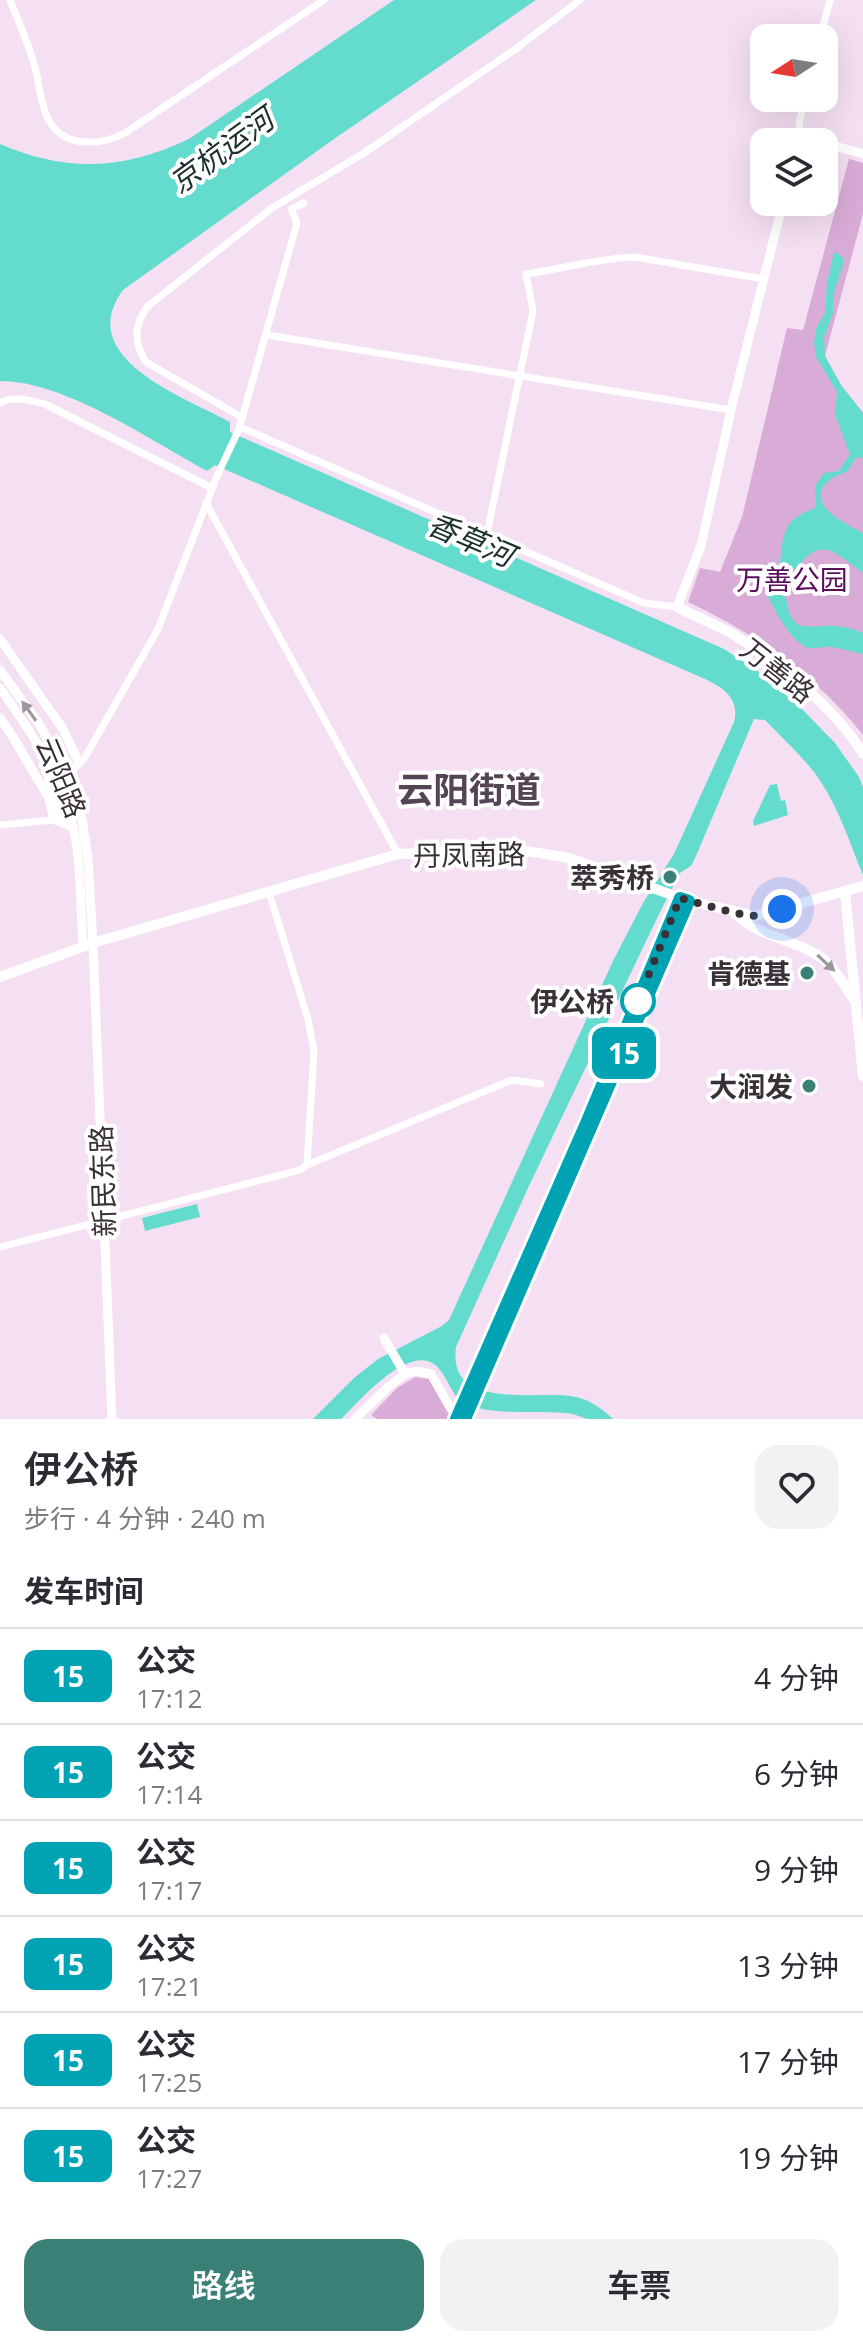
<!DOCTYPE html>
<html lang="zh">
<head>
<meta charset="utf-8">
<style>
	:root { --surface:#fff; --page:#f2f2f3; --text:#2b2b33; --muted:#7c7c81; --line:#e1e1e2; --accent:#3a8077 }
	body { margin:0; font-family:"Open Sans","Noto Sans SC",sans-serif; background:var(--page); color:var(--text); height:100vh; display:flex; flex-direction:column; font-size:30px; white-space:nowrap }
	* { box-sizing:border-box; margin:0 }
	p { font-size:26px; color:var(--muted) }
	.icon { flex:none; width:44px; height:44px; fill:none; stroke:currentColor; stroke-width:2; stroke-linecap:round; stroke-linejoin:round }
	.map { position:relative; height:1419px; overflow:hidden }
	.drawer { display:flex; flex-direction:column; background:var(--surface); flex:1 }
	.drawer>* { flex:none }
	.badge { padding:0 16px; border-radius:12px; font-size:28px; line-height:52px }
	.needle { width:52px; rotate:258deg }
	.controls { position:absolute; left:750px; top:24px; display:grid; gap:16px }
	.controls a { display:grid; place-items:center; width:88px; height:88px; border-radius:16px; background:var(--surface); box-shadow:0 8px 32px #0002; font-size:40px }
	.you { position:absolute; width:40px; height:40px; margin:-20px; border:6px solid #fff; border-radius:50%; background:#1a73e8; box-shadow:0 0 0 12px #1a73e833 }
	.map>.badge { position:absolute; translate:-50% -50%; box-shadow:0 0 0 4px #fff }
	h2 { padding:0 24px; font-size:30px; line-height:72px }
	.round { display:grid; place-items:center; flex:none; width:84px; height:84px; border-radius:24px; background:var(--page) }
	.summary { display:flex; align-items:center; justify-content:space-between; height:136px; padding:0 24px }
	h1 { font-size:38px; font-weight:600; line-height:60px }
	.primary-button { display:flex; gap:16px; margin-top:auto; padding:16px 24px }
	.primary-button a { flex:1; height:92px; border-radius:24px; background:var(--accent); color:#fff; font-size:32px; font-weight:600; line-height:92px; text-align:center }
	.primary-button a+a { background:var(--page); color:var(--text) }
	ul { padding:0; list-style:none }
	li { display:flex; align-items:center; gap:24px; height:96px; padding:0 24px; border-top:2px solid var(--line) }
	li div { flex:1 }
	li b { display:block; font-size:30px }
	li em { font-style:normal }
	li .badge { min-width:88px; font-weight:700; text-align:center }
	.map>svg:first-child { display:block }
	.green { fill:#d9acd7 }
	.water { fill:#64dccd }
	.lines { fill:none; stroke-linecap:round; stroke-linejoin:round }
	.minor { stroke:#fff; stroke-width:7 }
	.tertiary { stroke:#fff; stroke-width:9 }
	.secondary { stroke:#fff; stroke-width:10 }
	.oneway { fill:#9c989c }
	.line-casing { stroke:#fff; stroke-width:18 }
	.line { stroke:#00a3b4; stroke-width:12 }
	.walk { stroke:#393138; stroke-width:8; stroke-dasharray:0 14.4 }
	.poi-dot { fill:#3a8077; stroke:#fff; stroke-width:3 }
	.stop-dot { fill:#fff; stroke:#00a3b4; stroke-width:4 }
	.labels { text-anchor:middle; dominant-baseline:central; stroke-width:8; stroke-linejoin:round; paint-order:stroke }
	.park-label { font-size:28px; fill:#5a0d5a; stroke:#fff }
	.street-label { font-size:28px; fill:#393138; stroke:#fff }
	.poi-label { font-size:28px; font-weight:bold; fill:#393138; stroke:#fff; text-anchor:end }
	.stop-label { font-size:28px; font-weight:bold; fill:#393138; stroke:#fff; text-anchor:end }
	.water-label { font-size:30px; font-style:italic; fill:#1c312e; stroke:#fff }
	.district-label { font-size:36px; font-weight:bold; fill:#554554; stroke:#fff }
</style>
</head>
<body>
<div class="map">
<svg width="863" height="1419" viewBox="0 0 863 1419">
	<rect width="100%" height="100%" fill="#f5e0f3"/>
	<path class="green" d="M 849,159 L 863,163 L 863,214 L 825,356 L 841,385 L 863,413 L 863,735 C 815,674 757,635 688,602 L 700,568 L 720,572 L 742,517 L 787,328 L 803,330 Z
		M 415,1377 L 429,1379 L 452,1417 L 450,1419 L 377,1419 L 371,1415 L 397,1388 Z"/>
	<path class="water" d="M 394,0 L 536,0 L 334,139 L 123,290 C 73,358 184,397 230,422 L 230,432 L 724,649 L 759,672 L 800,707 L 835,743 L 859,777 L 863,787 L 863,875 C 850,844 840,811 821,782 C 806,759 784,740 765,720 L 754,719 L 696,856 L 691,866 L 680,873 L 661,910 L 528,1188 L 456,1347 C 447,1413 539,1389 576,1397 C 591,1400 602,1409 613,1419 C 605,1419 595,1419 588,1419 C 580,1417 573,1413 564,1413 C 536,1410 491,1416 466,1404 C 452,1397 449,1381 440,1370 C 414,1336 360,1401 341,1419 L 313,1419 L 354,1378 L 378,1359 L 442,1326 L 449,1320 L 613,961 L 643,903 L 674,854 L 734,722 C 740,699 724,688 705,679 L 215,465 L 207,471 C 150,440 65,381 0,381 L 0,144 C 67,173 123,170 189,139 Z
		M 834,252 L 843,257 L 843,265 L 833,295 L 833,313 L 824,337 L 825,356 L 841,385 L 863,413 L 863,458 L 857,457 C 853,461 850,469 846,472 C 844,473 835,476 834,477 C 798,500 843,523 863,533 L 863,573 C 836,554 822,533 796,569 L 791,569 L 784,575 C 788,659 812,609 863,633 L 863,654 C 853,652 842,648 831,647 C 823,646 813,650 806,647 C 791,641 774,610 768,596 C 771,589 776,580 778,573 C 783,555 779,532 794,519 C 800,514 809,511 816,507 L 815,486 L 824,473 L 839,471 L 850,454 L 835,415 L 837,392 L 816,357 L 814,343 L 816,329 L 825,313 L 827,283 Z
		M 777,784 L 781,801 L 785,800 L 788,815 L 754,826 L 753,821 L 770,785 Z
		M 197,1204 L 200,1217 L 145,1231 L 142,1218 Z"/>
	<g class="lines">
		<path class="minor" d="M 10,0 C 18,21 28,42 34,64 C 40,82 40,108 51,124 C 67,148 103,145 125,133 L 324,0
			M 820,38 L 830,0
			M 801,136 L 799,123 L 805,98
			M 267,335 L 731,410
			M 0,403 C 13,395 31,401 45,404 L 212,488
			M 243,418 L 146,362 C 133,342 134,325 148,306 L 272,208 L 364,153 L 517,48 L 580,0
			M 240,427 L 644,603 L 677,607
			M 206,503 L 398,854
			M 487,534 L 533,311 L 526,274 C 561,269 600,258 635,257 L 763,279
			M 67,775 L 84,759 L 158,629 L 217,476 L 239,429 L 297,223 L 291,209 L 304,203
			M 0,825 L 54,820 L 70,827
			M 307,1165 L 512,1080 L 541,1084
			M 0,1247 L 300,1170 L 307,1165 L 314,1051 L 308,1019 L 269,892"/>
		<path class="tertiary" d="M 799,142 L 801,136 L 821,142
			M 824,143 L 863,154
			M 677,607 L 701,546 L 731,410 L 783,202
			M 0,639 L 63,729 L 79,763
			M 0,670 L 39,724 L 66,772 L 82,819 L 88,859 L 93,943 L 112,1419
			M 0,688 C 35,737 69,787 77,848 C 81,881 81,914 83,947
			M 0,718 C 25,752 42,794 70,826
			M 49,766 L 49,798 L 54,820
			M 384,1338 L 405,1374 L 416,1371 L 431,1374 L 451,1409 L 462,1417
			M 461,1408 L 680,898
			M 469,1409 L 689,901
			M 355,1419 L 388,1387 L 405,1374"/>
		<path class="secondary" d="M 677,607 C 696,617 716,624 734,635 C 778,661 836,709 863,754
			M 845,893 L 863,1076
			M 734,913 C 759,937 786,937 814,953 C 833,963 843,984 855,1001
			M 0,977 L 93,943 L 398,854 L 508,848 L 569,858 L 689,901 L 755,916 L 863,886
			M 456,1419 L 461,1408
			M 465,1419 L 469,1409"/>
	</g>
	<defs><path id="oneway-solid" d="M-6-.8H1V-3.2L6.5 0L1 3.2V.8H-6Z" transform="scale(2)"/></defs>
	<g class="oneway">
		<use href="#oneway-solid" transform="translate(29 711) rotate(-126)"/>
		<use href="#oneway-solid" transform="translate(826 963) rotate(43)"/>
	</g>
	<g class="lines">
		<g class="line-casing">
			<path id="line" d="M 456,1419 L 587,1121 L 680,898 L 689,901 L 465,1419"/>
		</g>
		<use href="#line" class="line"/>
		<path class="walk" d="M 638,1001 L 680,898 L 734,913 L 755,916 L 782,909"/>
	</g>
	<g class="poi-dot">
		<circle cx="670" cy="877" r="8"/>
		<circle cx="807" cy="973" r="8"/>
		<circle cx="809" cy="1086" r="8"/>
	</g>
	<circle class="stop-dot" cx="638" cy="1001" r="16"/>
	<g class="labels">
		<g class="park-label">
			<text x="792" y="579">万善公园</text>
		</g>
		<g class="street-label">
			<text transform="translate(778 670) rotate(38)">万善路</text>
			<text transform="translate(62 777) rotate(67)">云阳路</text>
			<text transform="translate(469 854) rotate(-1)">丹凤南路</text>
			<text transform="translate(102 1181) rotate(-92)">新民东路</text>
		</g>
		<g class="poi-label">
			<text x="654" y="877">萃秀桥</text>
			<text x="791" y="973">肯德基</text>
			<text x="793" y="1086">大润发</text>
		</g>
		<g class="stop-label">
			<text x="614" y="1001">伊公桥</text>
		</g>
		<g class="water-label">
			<text transform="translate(221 150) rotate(-36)">京杭运河</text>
			<text transform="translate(471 539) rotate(23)">香草河</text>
		</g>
		<g class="district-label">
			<text x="469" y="789">云阳街道</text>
		</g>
	</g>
</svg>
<div class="controls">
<a><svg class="needle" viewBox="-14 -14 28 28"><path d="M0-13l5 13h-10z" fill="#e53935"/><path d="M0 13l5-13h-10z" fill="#7c7c81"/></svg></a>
<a><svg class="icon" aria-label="layers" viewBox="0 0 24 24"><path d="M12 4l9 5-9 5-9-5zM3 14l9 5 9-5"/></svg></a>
</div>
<div class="you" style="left:782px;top:909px"></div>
<b class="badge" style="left:624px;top:1053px;background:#00a3b4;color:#fff">15</b>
</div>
<section class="drawer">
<div class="summary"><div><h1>伊公桥</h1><p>步行 · 4 分钟 · 240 m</p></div><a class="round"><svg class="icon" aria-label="heart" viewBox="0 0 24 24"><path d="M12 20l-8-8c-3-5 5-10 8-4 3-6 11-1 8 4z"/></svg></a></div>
<h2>发车时间</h2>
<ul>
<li><span class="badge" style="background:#00a3b4;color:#fff">15</span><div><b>公交</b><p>17:12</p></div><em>4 分钟</em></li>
<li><span class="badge" style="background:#00a3b4;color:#fff">15</span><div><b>公交</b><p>17:14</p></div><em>6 分钟</em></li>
<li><span class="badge" style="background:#00a3b4;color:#fff">15</span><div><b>公交</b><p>17:17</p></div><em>9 分钟</em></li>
<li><span class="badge" style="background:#00a3b4;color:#fff">15</span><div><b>公交</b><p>17:21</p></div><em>13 分钟</em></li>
<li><span class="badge" style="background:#00a3b4;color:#fff">15</span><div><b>公交</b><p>17:25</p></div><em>17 分钟</em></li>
<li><span class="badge" style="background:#00a3b4;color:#fff">15</span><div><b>公交</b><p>17:27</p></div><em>19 分钟</em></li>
</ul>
<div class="primary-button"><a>路线</a><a>车票</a></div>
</section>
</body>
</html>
